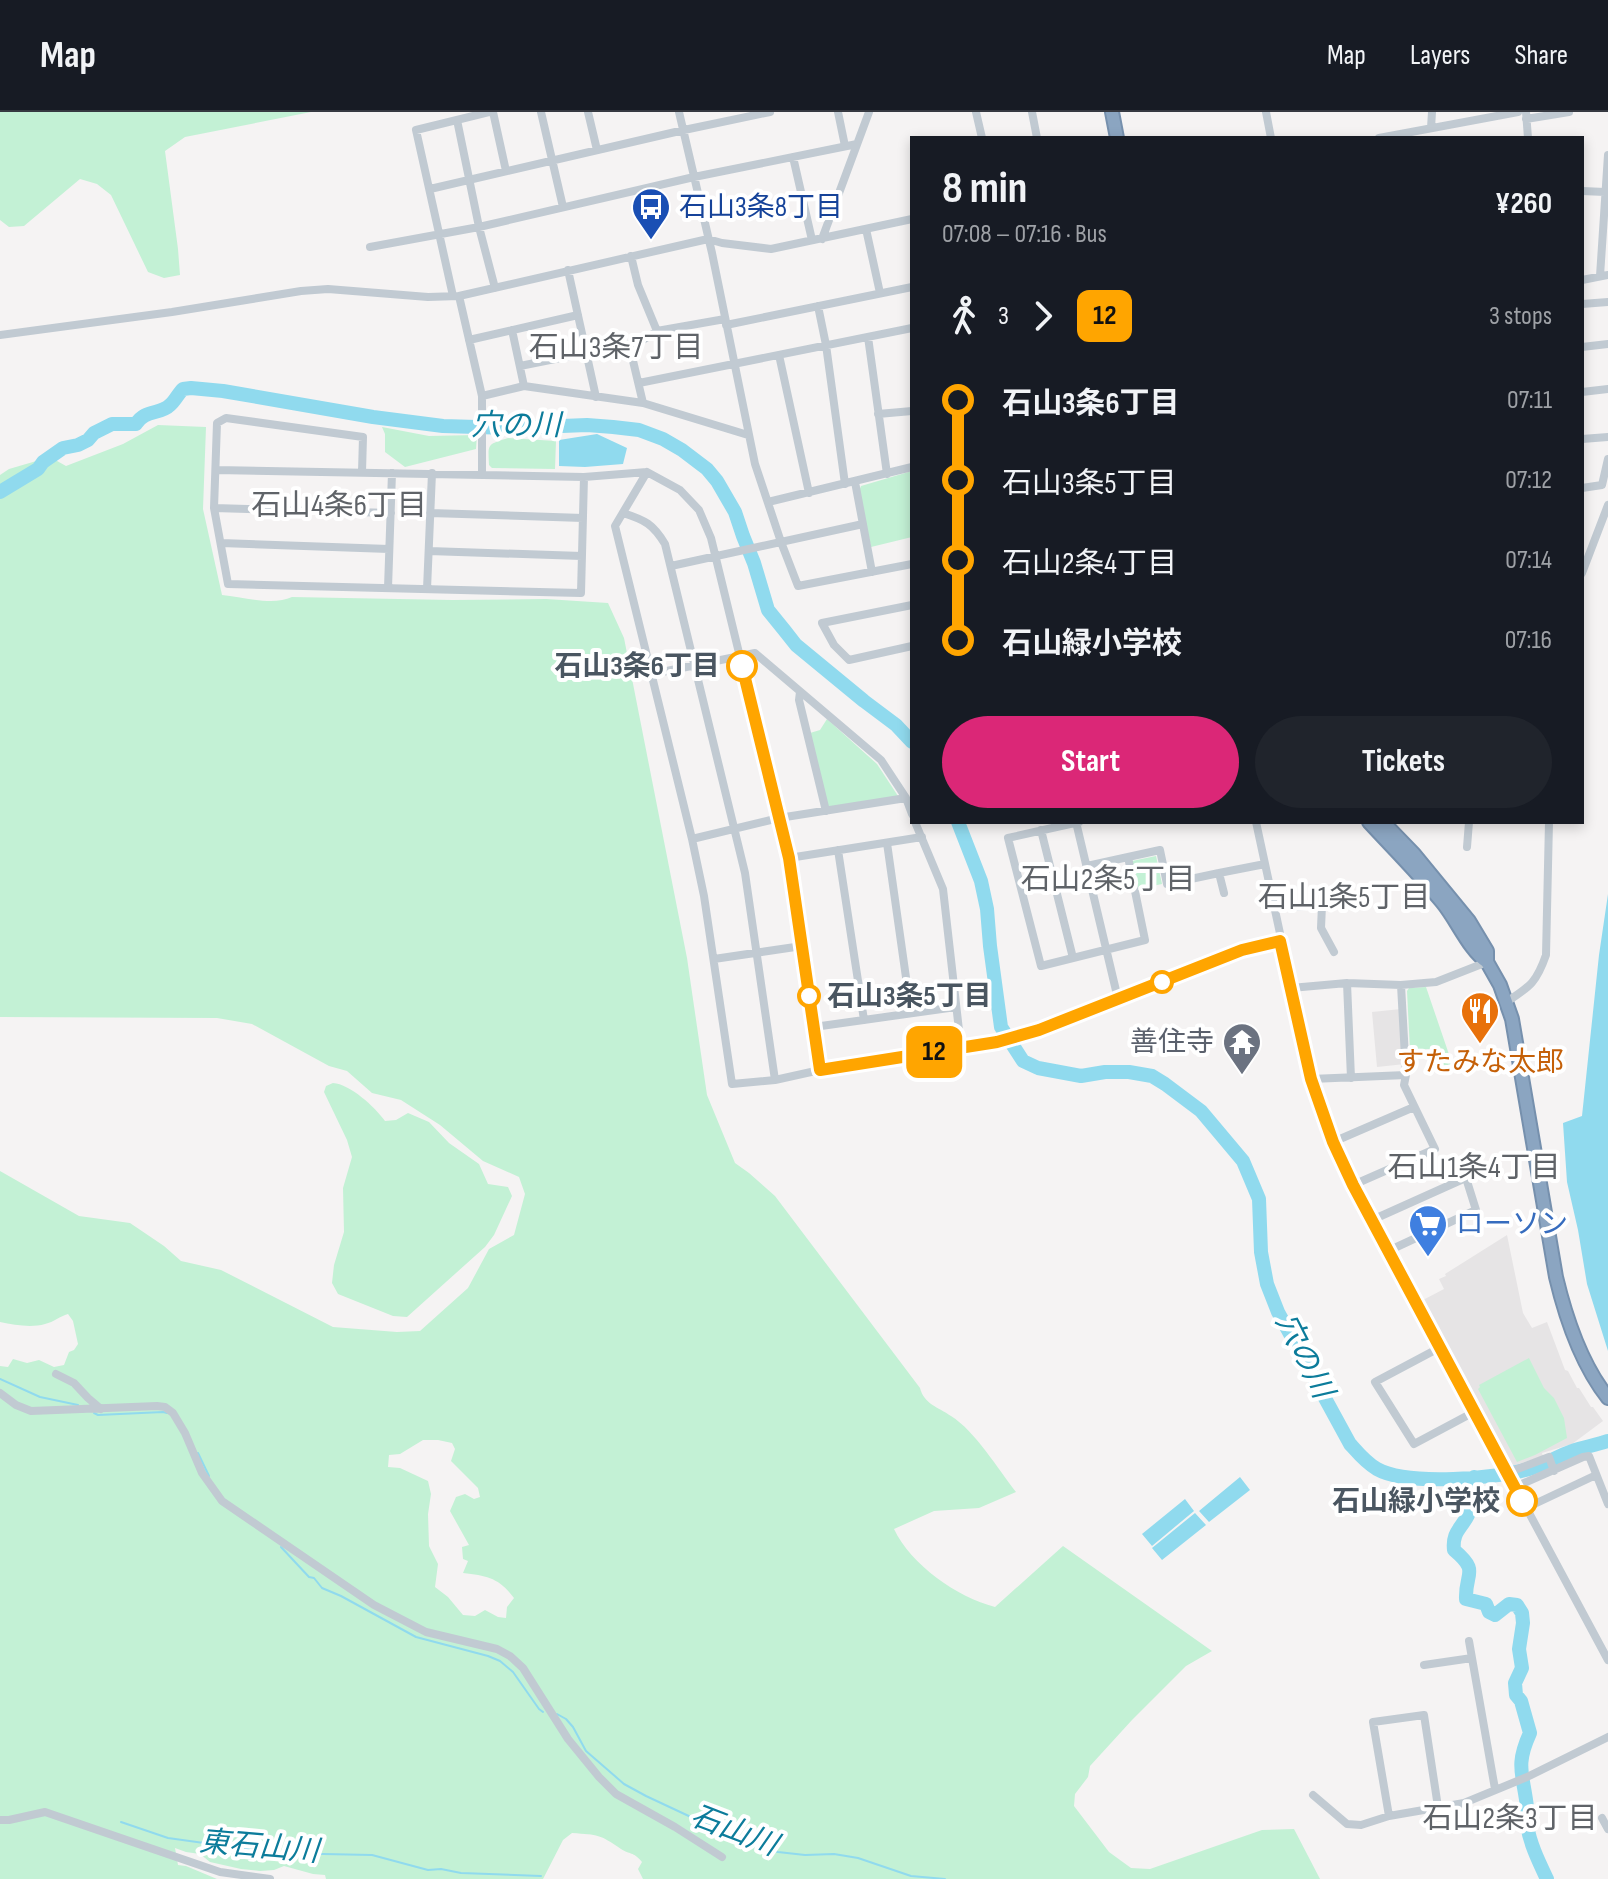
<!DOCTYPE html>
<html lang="en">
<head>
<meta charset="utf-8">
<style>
	:root { --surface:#171b24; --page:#20242c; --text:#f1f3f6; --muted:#9ea1a6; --line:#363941; --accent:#db2777 }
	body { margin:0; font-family:"Sofia Sans Condensed","Noto Sans JP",sans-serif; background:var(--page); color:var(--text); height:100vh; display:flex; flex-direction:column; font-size:30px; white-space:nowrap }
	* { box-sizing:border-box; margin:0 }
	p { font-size:26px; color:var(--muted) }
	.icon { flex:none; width:44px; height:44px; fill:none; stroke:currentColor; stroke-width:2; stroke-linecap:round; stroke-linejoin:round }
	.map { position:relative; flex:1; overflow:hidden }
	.details { position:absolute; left:910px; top:24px; width:674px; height:688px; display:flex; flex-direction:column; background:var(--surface); border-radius:0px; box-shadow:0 4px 12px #0003 }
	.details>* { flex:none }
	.badge { padding:0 16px; border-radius:12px; font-size:28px; line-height:52px }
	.map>.badge { position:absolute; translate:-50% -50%; box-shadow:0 0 0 4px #fff }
	.legs { display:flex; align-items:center; gap:12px; height:88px; padding:0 32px; font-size:26px }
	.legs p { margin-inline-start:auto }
	.overview { display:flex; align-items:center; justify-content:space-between; height:136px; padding:0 32px }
	h1 { font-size:44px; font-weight:700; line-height:60px }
	.primary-button { display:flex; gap:16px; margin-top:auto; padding:16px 32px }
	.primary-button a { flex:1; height:92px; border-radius:48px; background:var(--accent); color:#fff; font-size:32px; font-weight:700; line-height:92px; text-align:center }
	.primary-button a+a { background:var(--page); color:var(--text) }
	ul { padding:0 32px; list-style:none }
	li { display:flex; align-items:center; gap:28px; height:80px; font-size:30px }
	li i { display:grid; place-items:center; width:12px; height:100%; margin:0 10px; background:currentColor }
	li i::after { content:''; width:20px; height:20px; margin:-10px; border:6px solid; border-radius:50%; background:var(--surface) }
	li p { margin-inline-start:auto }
	li:first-child i { background:linear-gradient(#0000 50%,currentColor 0) }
	li:last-child i { background:linear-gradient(currentColor 50%,#0000 0) }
	header { display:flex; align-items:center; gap:48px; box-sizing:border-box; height:112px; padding:0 40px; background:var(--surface); border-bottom:2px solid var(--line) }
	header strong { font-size:38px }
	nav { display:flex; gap:44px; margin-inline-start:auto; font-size:28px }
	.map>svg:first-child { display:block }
	.education { fill:#e6e4e5 }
	.green { fill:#c3f1d5; fill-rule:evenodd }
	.water { fill:#90daee }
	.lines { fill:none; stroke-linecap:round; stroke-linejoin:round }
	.stream { stroke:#90daee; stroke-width:2 }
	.river { stroke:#90daee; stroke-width:14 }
	.highway-casing { stroke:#7690ad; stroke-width:16 }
	.minor { stroke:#c1cad2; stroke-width:8 }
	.highway { stroke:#8ba5c1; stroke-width:12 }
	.line-1-casing { stroke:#fff; stroke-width:18 }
	.line-1 { stroke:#ffa500; stroke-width:12 }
	.stop-1-dot { fill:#fff; stroke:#ffa500; stroke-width:4 }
	.labels { text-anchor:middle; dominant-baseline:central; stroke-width:8; stroke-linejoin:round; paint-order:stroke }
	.transit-label { font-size:28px; fill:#164399; stroke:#fff; text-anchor:start }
	.stop-label { font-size:28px; font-weight:bold; fill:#4a5661; stroke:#fff; text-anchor:end }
	.worship-label { font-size:28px; fill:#5b616d; stroke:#fff; text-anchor:end }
	.food-label { font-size:28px; fill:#c56008; stroke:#fff }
	.shop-label { font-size:28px; fill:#366cbe; stroke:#fff; text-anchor:start }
	.neighbourhood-label { font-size:30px; fill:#5f6368; stroke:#fff }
	.water-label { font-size:30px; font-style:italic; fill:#0c7c9b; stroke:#fff }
</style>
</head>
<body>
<header>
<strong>Map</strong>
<nav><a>Map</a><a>Layers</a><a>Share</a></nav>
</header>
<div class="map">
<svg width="1608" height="1767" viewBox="0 0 1608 1767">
	<rect width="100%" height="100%" fill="#f5f3f3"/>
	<path class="education" d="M 1401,897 L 1405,952 L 1377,955 L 1372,900 Z
		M 1507,1123 L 1523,1201 L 1532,1216 L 1547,1210 L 1565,1258 L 1568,1259 L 1577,1276 L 1579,1276 L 1591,1295 L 1593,1295 L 1603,1309 L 1572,1332 L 1542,1341 L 1543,1344 L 1513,1354 L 1423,1188 L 1444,1177 L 1439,1167 L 1446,1164 L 1445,1162 Z"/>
	<path class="green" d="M 0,0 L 311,0 L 185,25 L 165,39 L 178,137 L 180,163 L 164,166 L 148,160 L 111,83 L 97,72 L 80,67 L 24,114 L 9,115 L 0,108 Z
		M 158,313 L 206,315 L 203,397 L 222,483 C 243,485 273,494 292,485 L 452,488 L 546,487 L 608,491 L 624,526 L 687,846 L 707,983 L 735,1051 L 749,1061 L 775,1084 L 920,1276 C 924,1292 938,1295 951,1304 C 975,1319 998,1357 1016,1380 L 979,1396 L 934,1399 L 894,1417 C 911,1453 957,1485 995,1495 L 1063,1434 L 1212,1539 L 1186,1554 L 1132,1608 L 1090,1654 L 1088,1665 L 1075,1682 L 1074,1694 L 1109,1740 L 1131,1756 L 1150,1757 L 1262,1718 L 1294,1717 L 1320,1767 L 643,1767 L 638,1757 L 642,1750 C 633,1739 630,1743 621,1737 C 599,1722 599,1723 572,1721 L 563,1728 L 543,1767 L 326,1767 L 325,1763 L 313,1762 L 284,1754 L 274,1758 L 260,1759 L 241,1757 L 210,1750 L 200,1742 L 186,1740 L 175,1736 L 178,1753 L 186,1754 L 217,1767 L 0,1767 L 0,1254 L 8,1255 L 13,1247 L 27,1251 L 39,1248 L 54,1255 L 64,1253 L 69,1240 L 74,1238 L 78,1232 L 73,1209 L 68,1202 C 60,1204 54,1210 45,1212 C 31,1216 15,1213 0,1210 L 0,1059 L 79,1104 L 130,1111 L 164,1134 L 181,1149 L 221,1158 L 333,1215 L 397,1220 L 420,1219 L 468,1176 L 489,1137 L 514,1123 L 525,1082 L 519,1065 L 483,1049 L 440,1013 L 401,988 L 372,981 L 347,959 L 329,954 L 252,912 L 217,906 L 0,905 L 0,363 L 9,357 L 50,345 L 66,354 L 123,332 ZM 423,1328 L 438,1328 L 452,1331 L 455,1337 L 451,1349 L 478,1376 L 480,1385 L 474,1387 L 465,1382 L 456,1385 L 450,1399 L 469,1433 L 462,1435 L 463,1447 L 468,1449 L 463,1461 C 488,1464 499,1466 514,1486 L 507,1495 L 506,1506 L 498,1505 L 485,1498 L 475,1504 L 463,1503 L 448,1485 L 435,1475 L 438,1452 L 429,1434 L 428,1402 L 431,1382 L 428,1369 L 400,1356 L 388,1355 L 389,1343 L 400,1342 Z
		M 382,315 L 429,324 L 477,323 L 476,337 L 405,355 L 385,340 L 385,322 Z
		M 508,326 L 556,329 L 555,357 L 492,356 L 489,353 C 488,331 487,333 508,326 Z
		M 912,359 L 912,425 L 871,435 L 859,379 L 861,374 Z
		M 827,607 L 877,652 L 898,684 L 830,695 L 827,693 L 810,621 L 820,618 Z
		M 1156,744 L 1162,772 L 1138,777 L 1132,749 Z
		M 1426,875 L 1455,960 L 1432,958 L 1430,937 L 1410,938 L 1407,879 L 1409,876 Z
		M 333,971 C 350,972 375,995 385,1009 L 396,1008 L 408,1001 L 429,1010 L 449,1031 L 479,1052 L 488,1072 L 508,1075 L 512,1084 L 494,1123 L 485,1135 L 407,1205 L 393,1204 L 338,1182 L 332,1171 L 334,1153 L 344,1120 L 343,1076 L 352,1045 L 347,1028 L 324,980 L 326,974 Z
		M 1529,1246 L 1544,1276 L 1554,1286 L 1564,1306 L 1567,1326 L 1535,1343 L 1517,1350 L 1478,1277 L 1480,1275 L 1479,1273 Z"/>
	<path class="water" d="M 597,322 L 627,336 L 623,352 L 585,355 L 559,354 L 559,328 Z
		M 1608,782 L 1608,1239 L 1587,1172 L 1578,1118 L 1567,1070 L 1563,1011 L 1582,1004 L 1599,843 Z
		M 1240,1365 L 1250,1378 L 1209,1410 L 1199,1399 Z
		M 1185,1387 L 1194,1399 L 1152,1434 L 1142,1422 Z
		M 1195,1401 L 1206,1413 L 1162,1448 L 1152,1436 Z"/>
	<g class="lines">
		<path class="stream" d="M 0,1267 L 40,1285 L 78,1293
			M 94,1301 L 98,1303 L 163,1300 L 167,1301
			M 198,1341 L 209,1364
			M 281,1435 L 309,1465 L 314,1466 L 322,1476 L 341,1484 L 416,1525 L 488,1544 L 500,1549 L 513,1560 L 539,1597 L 543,1600
			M 557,1602 L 566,1607 L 573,1615 L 586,1639 L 624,1672 L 646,1684 L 740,1728 L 778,1740 L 805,1743 L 834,1742 L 858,1746 L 911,1764 L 945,1767
			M 121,1710 L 168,1726 L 275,1741 L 372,1743 L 428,1758 L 441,1757 L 461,1761 L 541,1764"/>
		<path class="river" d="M 0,380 L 38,357 L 43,350 L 63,336 L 78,333 L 88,328 L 94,321 L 112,312 L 136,312 C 145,297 160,303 170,293 C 175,289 178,282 183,277 L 191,276 L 223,279 L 373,305 L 443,314 L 512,316 L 587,313 L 613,315 L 639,318 L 663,327 L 682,338 L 707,357 L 717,369 L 735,400 L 743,424 L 754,451 L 768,498 L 785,519 L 796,533 L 864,589 L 896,613 L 912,630
			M 958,710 L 981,769 L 987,797 L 990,834 L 1001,915 L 1023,949 L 1038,956 L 1081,964 L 1105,960 L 1129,960 L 1152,964 L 1165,972 L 1201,999 L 1243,1049 L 1259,1087 L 1261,1140 L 1267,1172 L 1278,1200 L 1350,1332 C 1358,1341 1366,1351 1377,1357 C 1407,1374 1499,1367 1532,1356 C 1545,1352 1558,1344 1572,1339 C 1584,1335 1596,1333 1608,1329
			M 1474,1365 C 1473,1377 1473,1391 1468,1403 C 1461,1417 1452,1420 1454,1438 C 1480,1460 1465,1460 1466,1487 L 1486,1492 L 1489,1500 L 1495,1503 L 1509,1492 L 1517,1493 L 1522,1501 L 1523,1511 L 1519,1537 L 1522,1556 L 1515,1571 L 1516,1583 L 1521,1589 L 1530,1621 C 1515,1654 1523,1661 1527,1695 C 1528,1701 1527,1707 1527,1713 C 1530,1732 1539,1750 1547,1767"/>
		<g class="highway-casing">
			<path id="highway" d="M 1112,0 L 1117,26
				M 1369,710 C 1393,736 1419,762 1442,790 C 1457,808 1469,838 1487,850
				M 1383,710 L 1414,742 L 1469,809 L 1487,839 L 1487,850 L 1500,873 L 1512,907 L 1556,1165 C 1566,1207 1581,1252 1608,1286"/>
		</g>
		<path class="minor" d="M 493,0 L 506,59
			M 541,0 L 563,95
			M 588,0 L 597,38
			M 679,0 L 712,141 L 755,352 L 781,430 L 798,474 L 912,452
			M 838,0 L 845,34
			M 976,0 L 982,26
			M 1032,0 L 1037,26
			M 1266,0 L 1271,26
			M 1526,0 L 1528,26
			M 1526,7 L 1569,0
			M 457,8 L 479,115 L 495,176
			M 1431,16 L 1432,0
			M 1379,26 L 1518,0
			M 793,45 L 812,128
			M 430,77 L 684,18 L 770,0
			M 1582,79 L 1605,80
			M 866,117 L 880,181
			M 822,127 L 869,0
			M 370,135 L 479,115 L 694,65 L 857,32
			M 631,144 L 638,173 L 657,219
			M 568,158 L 596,285
			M 1600,164 L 1608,43
			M 1582,168 L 1608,163
			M 453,184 L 416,18 L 489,0
			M 459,184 L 482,284 L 482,363
			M 1582,192 L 1608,190
			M 818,194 L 826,233 L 845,372
			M 726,213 L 912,175
			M 512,218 L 524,274
			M 0,223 L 172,200 L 301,179 L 328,177 L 428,185 L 459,184 L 708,127 L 722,131 L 771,137 L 912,107
			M 868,225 L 887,362
			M 469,228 L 578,203
			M 629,232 L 643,291
			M 1582,235 L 1608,232
			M 779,243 L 809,381
			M 520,254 L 640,230 L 657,219 L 725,207
			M 639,271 L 912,216
			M 1582,280 L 1608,277
			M 482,284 L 524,274 L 643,291 L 748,323
			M 878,302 L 912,299
			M 1582,327 L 1608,325
			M 216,358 L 584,365 L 647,360 L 680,378 L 699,398 L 711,426 L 789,746 L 820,958
			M 362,360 L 363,325 L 226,306 L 217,311 L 214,396 L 228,472 L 581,481 L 584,365
			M 647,360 L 615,414 L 692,727 L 704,784 L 732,972 L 775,968 L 820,958 L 997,930 L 1039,918 L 1242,838 L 1280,829
			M 855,370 L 872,460
			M 1582,376 L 1602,373 L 1608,347
			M 768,390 L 912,355
			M 214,396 L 391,401
			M 430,401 L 583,406
			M 623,401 C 645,408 653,412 665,432 L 745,761 L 775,968
			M 221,431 L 389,437
			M 429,439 L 582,444
			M 671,454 L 863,412
			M 1582,461 L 1608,393
			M 388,476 L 392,361
			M 427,477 L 432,361
			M 912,493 L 822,511 L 834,533 L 849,548 L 912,534
			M 652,562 L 755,541 L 881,648 L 906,686 L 912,702
			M 800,580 L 799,588 L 826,699
			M 915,710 L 943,777 L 961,936
			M 1076,710 L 1118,887
			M 1079,710 L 1008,726 L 1041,854 L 1145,828 L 1128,745 L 1087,754
			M 1256,710 L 1311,965 L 1333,1030 L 1353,1073 L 1608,1548
			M 1041,718 L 1073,846
			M 692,727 L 779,706 L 906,686
			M 887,731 L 911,901
			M 1467,735 L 1469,710
			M 838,738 L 864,908
			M 1128,745 L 1160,738 L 1167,772 L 1219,761
			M 789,746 L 922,725
			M 1224,781 L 1219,761 L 1265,752
			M 1274,796 L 1322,793 L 1321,816 L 1334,840
			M 714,847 L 802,834
			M 1291,876 L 1347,871
			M 1505,891 C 1529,875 1536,872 1546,843 L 1549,710
			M 814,915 L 956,895
			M 1351,966 L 1347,871 L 1401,873 L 1436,870 L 1487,850
			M 1311,967 L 1406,963
			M 1333,1030 L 1414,995
			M 1353,1073 L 1435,1037 L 1404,973 L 1406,963 L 1401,873
			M 1372,1108 L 1490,1055
			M 1388,1139 L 1476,1098 L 1466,1066
			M 1439,1236 L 1375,1270 L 1414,1332 L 1474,1300
			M 56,1262 L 74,1271 L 88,1286 L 101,1297
			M 0,1281 L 16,1293 L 31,1299 L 157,1294 L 165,1295 L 173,1301 L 185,1321 L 202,1361 L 222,1389 L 374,1493 L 426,1520 L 497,1537 L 510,1544 L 523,1556 L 568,1627 L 599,1665 L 616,1682 L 675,1715 L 722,1745
			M 1507,1361 L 1549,1345 L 1554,1359
			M 1515,1375 L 1583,1345 L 1589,1344 L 1608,1392
			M 1526,1396 L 1596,1363
			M 1469,1529 L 1495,1677
			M 1424,1553 L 1472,1546
			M 1313,1683 L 1347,1712 L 1361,1713 L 1389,1704 L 1464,1691 L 1527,1665 L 1608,1625
			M 1389,1704 L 1373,1610 L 1424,1603 L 1438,1695
			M 1602,1706 L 1608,1717
			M 0,1708 L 9,1708 L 45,1700 L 220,1760 L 270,1767"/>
		<use href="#highway" class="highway"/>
	</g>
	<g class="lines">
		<g class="line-1-casing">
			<path id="line-1" d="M 742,554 L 789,746 L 820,958 L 997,930 L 1039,918 L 1242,838 L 1280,829 L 1311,967 L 1333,1030 L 1353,1073 L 1522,1389"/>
		</g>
		<use href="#line-1" class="line-1"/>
	</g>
	<defs>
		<g id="bus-pin" transform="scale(2)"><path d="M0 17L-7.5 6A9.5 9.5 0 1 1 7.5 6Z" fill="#1a4fb4" stroke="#fff"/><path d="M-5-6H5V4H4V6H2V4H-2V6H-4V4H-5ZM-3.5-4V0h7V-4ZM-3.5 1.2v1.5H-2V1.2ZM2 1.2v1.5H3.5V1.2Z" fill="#fff"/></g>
		<g id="restaurant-pin" transform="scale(2)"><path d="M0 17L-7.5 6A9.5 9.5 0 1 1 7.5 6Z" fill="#e8710a" stroke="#fff"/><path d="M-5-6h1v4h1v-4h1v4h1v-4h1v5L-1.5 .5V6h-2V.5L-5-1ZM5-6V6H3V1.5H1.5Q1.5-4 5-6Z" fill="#fff"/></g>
		<g id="temple-pin" transform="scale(2)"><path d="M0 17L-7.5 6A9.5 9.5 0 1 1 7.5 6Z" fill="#6b7280" stroke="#fff"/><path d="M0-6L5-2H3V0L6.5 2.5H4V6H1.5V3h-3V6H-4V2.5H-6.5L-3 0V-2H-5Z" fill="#fff"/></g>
		<g id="supermarket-pin" transform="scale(2)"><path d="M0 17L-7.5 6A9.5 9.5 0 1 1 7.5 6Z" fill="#3f7fe0" stroke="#fff"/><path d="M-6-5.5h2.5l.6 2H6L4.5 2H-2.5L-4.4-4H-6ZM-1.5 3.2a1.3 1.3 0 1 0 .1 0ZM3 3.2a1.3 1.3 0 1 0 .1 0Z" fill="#fff"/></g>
	</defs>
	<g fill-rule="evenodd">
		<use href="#bus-pin" x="651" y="95"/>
		<use href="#restaurant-pin" x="1480" y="899"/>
		<use href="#temple-pin" x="1242" y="930"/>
		<use href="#supermarket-pin" x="1428" y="1112"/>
	</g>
	<g class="stop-1-dot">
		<circle cx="742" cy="554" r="14"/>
		<circle cx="1162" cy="870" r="10"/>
		<circle cx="809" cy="884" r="10"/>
		<circle cx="1522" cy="1389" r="14"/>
	</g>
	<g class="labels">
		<g class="transit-label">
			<text x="679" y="95">石山3条8丁目</text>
		</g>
		<g class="stop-label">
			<text x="720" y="554">石山3条6丁目</text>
			<text x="827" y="884" text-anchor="start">石山3条5丁目</text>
			<text x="1500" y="1389">石山緑小学校</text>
		</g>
		<g class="worship-label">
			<text x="1214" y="930">善住寺</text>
		</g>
		<g class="food-label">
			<text x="1480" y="950">すたみな太郎</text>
		</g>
		<g class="shop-label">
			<text x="1456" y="1112">ローソン</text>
		</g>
		<g class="neighbourhood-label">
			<text x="616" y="236">石山3条7丁目</text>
			<text x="339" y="394">石山4条6丁目</text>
			<text x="1108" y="768">石山2条5丁目</text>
			<text x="1344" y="786">石山1条5丁目</text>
			<text x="1474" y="1056">石山1条4丁目</text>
			<text x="1510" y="1707">石山2条3丁目</text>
		</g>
		<g class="water-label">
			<text x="516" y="314">穴の川</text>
			<text transform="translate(1304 1244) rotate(63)">穴の川</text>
			<text transform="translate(734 1719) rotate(21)">石山川</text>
			<text transform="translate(259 1735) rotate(5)">東石山川</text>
		</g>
	</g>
</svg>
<b class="badge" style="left:934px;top:940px;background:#ffa500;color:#111">12</b>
<section class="details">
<div class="overview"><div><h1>8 min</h1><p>07:08 – 07:16 · Bus</p></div><b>¥260</b></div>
<div class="legs"><svg class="icon" aria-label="walk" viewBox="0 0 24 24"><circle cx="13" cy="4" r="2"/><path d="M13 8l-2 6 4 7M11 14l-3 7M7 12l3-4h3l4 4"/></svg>3<svg class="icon" aria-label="forward" viewBox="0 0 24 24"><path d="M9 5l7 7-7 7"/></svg><b class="badge" style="background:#ffa500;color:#111">12</b><p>3 stops</p></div>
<ul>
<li><i style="color:#ffa500"></i><b>石山3条6丁目</b><p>07:11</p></li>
<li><i style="color:#ffa500"></i><span>石山3条5丁目</span><p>07:12</p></li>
<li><i style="color:#ffa500"></i><span>石山2条4丁目</span><p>07:14</p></li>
<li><i style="color:#ffa500"></i><b>石山緑小学校</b><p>07:16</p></li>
</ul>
<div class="primary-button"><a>Start</a><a>Tickets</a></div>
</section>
</div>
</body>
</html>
